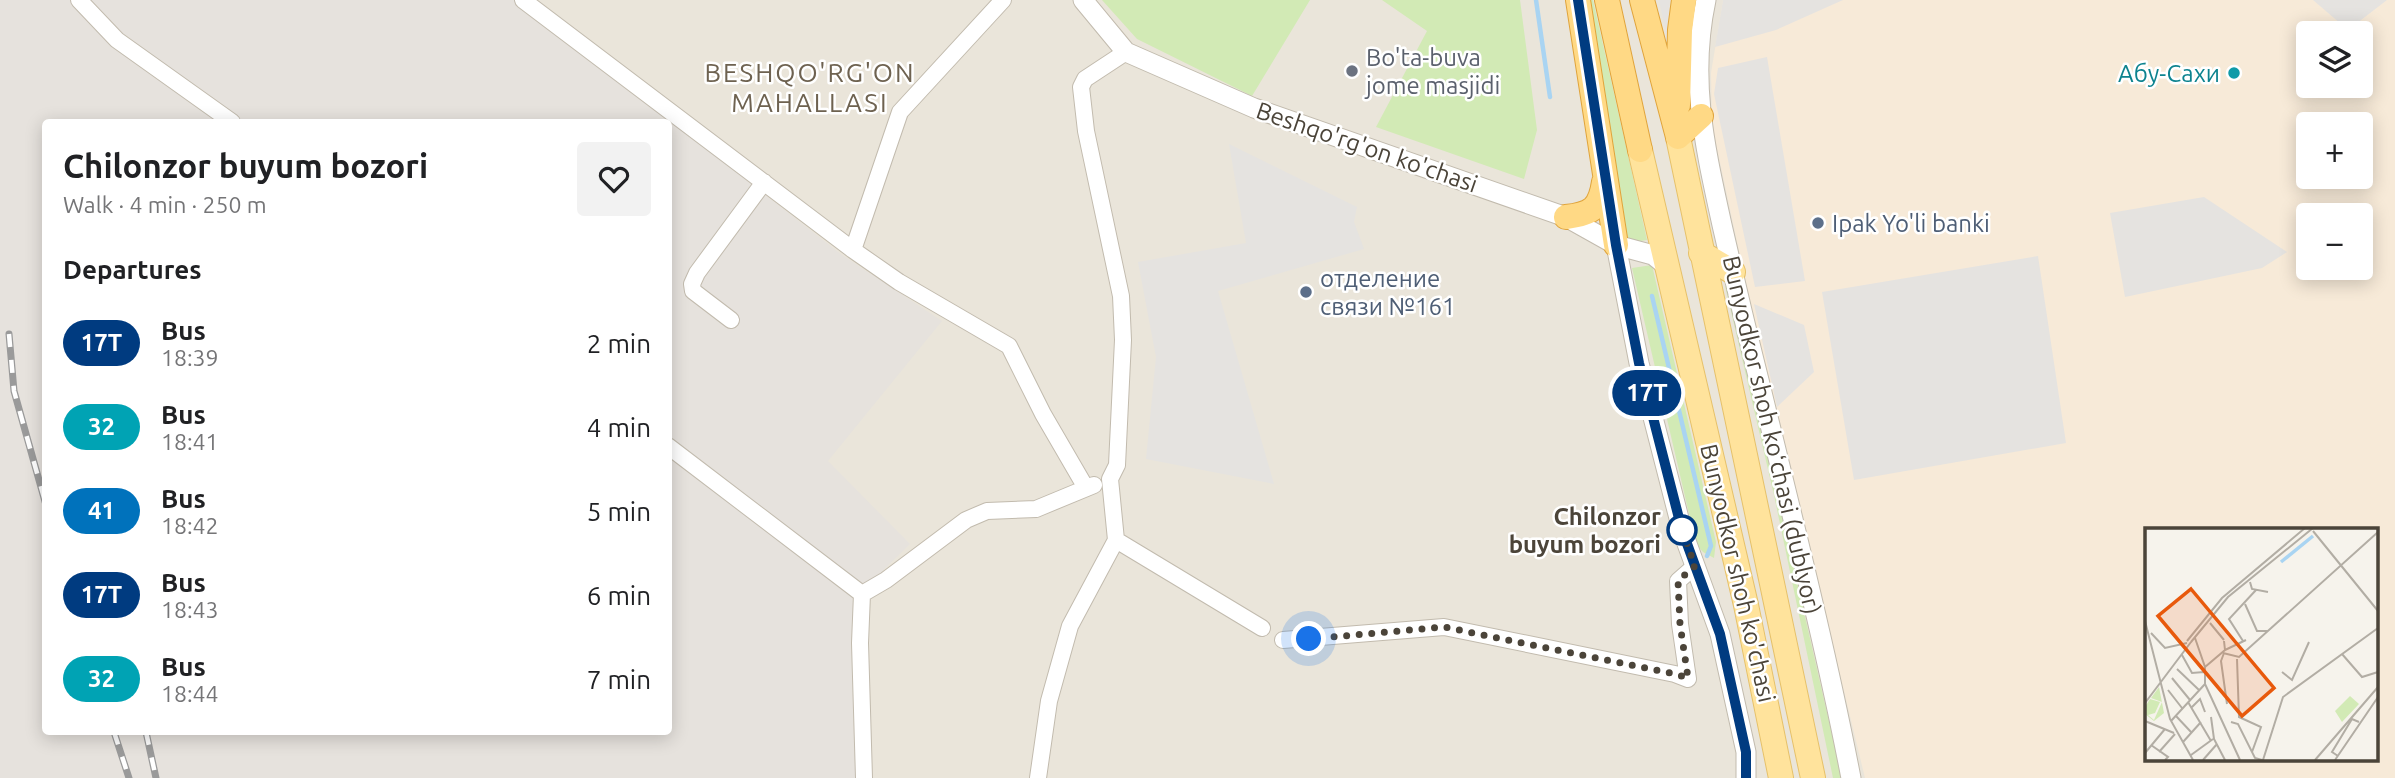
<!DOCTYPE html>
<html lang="en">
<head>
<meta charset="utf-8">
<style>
	:root { --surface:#fff; --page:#f2f2f2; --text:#202124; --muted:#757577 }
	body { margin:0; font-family:Ubuntu,sans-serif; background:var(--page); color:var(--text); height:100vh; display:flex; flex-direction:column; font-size:26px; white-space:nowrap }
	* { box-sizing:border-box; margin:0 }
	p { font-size:23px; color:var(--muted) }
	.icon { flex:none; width:38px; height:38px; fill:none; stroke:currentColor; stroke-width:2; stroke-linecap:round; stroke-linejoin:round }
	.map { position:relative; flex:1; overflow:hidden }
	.side { position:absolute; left:42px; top:119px; width:630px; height:616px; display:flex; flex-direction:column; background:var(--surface); border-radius:7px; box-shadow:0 4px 18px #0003 }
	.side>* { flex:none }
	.badge { padding:0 14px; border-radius:23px; font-size:24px; line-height:46px }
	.buttons { position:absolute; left:2296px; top:21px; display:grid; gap:14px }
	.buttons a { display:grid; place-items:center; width:77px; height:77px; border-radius:7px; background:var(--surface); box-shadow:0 4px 18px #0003; font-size:35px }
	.you { position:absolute; width:35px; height:35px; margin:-18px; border:5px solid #fff; border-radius:50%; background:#1a73e8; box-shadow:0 0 0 10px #1a73e833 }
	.map>.badge { position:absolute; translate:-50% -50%; box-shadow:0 0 0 4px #fff }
	h2 { padding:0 21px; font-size:26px; line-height:63px }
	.round { display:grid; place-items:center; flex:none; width:74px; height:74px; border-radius:7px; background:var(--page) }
	.headline { display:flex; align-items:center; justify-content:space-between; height:119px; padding:0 21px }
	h1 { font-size:33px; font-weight:700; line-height:52px }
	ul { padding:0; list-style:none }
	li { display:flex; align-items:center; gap:21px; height:84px; padding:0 21px }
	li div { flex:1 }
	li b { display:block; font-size:26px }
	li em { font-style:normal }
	li .badge { min-width:77px; font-weight:700; text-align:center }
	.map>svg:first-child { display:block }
	.residential { fill:#eae5da; fill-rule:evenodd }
	.commercial { fill:#f7ead8; fill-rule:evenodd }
	.industrial { fill:#e6e2dd; fill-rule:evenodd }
	.green { fill:#d2eab5 }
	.parking { fill:#e5e3e0 }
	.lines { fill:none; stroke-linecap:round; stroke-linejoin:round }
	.stream { stroke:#a9d4f2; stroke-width:4.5 }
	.minor-casing { stroke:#c2bbae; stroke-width:18 }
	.tertiary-casing { stroke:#c2bbae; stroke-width:21 }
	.primary-casing { stroke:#e6c16a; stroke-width:26 }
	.trunk-casing { stroke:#e0a43c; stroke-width:26 }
	.minor { stroke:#fff; stroke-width:16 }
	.tertiary { stroke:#fff; stroke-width:19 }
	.primary { stroke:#ffe39c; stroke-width:24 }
	.trunk { stroke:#ffd985; stroke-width:24 }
	.rail-casing { stroke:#9a9a9a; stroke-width:7 }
	.rail { stroke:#fff; stroke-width:4.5; stroke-dasharray:13; stroke-linecap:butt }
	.line-casing { stroke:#fff; stroke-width:16 }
	.line { stroke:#003b80; stroke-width:10 }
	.walk { stroke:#4b4439; stroke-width:7; stroke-dasharray:0 12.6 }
	.worship-dot { fill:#6b7280; stroke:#fff; stroke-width:2.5 }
	.culture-dot { fill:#0f9aa8; stroke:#fff; stroke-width:2.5 }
	.service-dot { fill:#5c6f8a; stroke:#fff; stroke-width:2.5 }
	.stop-dot { fill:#fff; stroke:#003b80; stroke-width:3.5 }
	.labels { text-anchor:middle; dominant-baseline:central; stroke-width:5; stroke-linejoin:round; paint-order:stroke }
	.worship-label { font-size:24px; fill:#5b616d; stroke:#fff; text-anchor:start }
	.culture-label { font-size:24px; fill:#0d838f; stroke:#fff; text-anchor:end }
	.street-label { font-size:24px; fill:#4b4439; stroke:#fff }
	.service-label { font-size:24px; fill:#4e5e75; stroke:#fff; text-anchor:start }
	.stop-label { font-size:24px; font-weight:bold; fill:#4b4439; stroke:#fff; text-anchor:end }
	.neighbourhood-label { font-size:26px; letter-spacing:2px; fill:#6e6250; stroke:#fff }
	.inset-river { fill:none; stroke:#a9d4f2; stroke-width:3.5 }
	.inset-road { fill:none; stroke:#b2ada4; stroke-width:2 }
	.view { fill:#e8590c; fill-opacity:0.15; stroke:#e8590c; stroke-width:3.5 }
	.inset-edge { fill:none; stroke:#4b4439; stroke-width:3.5 }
</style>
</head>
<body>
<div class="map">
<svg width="2395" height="778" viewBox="0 0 2395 778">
	<rect width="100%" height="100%" fill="#f6f3ec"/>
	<path class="residential" d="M 0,0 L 2395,0 L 2395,778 L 0,778 ZM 2308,33 L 2361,33 L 2361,86 L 2308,86 ZM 46,122 L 668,122 L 668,732 L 46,732 ZM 2308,124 L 2361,124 L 2361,177 L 2308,177 ZM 2308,215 L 2361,215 L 2361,268 L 2308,268 ZM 2146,530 L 2376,530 L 2376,759 L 2146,759 Z"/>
	<path class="commercial" d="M 1723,0 L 2395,0 L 2395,778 L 1865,778 L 1749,298 L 1712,125 L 1711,73 ZM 2308,33 L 2361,33 L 2361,86 L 2308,86 ZM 2308,124 L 2361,124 L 2361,177 L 2308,177 ZM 2308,215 L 2361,215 L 2361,268 L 2308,268 ZM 2146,530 L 2376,530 L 2376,759 L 2146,759 Z"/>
	<path class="industrial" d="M 0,0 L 517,0 L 842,255 L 942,321 L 828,461 L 910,544 L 860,593 L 863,778 L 0,778 ZM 46,122 L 668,122 L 668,732 L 46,732 Z"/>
	<path class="green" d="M 1102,0 L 1310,0 L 1252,96 L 1137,39 Z
		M 1382,0 L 1520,0 L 1537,130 L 1524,179 L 1376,127 L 1427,31 Z
		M 1587,0 L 1593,0 L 1647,240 L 1628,243 Z
		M 1652,265 L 1716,542 L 1714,558 L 1703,552 L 1696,544 L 1632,268 Z
		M 1725,286 L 1730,289 L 1842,778 L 1833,778 L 1774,495 Z"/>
	<path class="parking" d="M 1659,0 L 1670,0 L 1666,33 Z
		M 1723,0 L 1843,0 L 1776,30 L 1715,47 Z
		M 2313,0 L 2387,0 L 2348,30 Z
		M 1767,57 L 1805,281 L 1755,287 L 1714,94 L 1718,68 Z
		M 1229,144 L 1357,207 L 1354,222 L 1364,249 L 1218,291 L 1274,484 L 1146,459 L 1156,357 L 1138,262 L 1246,243 Z
		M 2204,197 L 2287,252 L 2262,268 L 2125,297 L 2110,213 Z
		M 2038,256 L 2066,443 L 1854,480 L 1822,292 Z
		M 1754,304 L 1804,325 L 1814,372 L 1777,407 Z"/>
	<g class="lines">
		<path class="stream" d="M 1536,0 L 1550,97
			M 1652,296 L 1711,546 L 1707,556"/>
		<g class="minor-casing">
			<path id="minor" d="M 79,0 L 117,40 L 232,122
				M 523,0 L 853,250 L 899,282 L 1009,346 L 1043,414 L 1086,488
				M 1126,52 L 1085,79 L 1081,87 L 1086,131 L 1121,296 L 1123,340 L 1117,465 L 1110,479 L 1116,540 L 1262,628
				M 853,250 L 900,112 L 1003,0
				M 731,320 L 693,291 L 692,284 L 697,273 L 764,182
				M 668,446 L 862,594
				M 1283,640 L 1444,627 L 1675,674 L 1688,679 L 1680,624 L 1678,581 L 1695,566
				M 864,778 L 860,643 L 862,594 L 886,580 L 966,520 L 987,511 L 1036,509 L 1094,485
				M 1038,778 L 1049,701 L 1070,626 L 1116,540"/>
		</g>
		<g class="tertiary-casing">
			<path id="tertiary" d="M 1083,0 L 1126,52 L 1254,108 L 1566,217 L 1616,245 L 1653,255 L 1669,268
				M 1706,0 C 1689,80 1705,147 1722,225 C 1734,277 1746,329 1759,380 C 1791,512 1825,644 1851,778
				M 1616,245 L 1639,363 L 1682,530 L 1720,634 L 1746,752 L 1746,778"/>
		</g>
		<g class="primary-casing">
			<path id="primary" d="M 1678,137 L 1813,778
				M 1640,150 L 1746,605 L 1781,778
				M 1701,253 L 1733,272"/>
		</g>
		<g class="trunk-casing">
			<path id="trunk" d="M 1578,0 L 1616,245
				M 1607,0 L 1640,150
				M 1642,0 L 1678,137
				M 1678,105 L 1680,30 L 1684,0
				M 1678,137 L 1701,116
				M 1566,217 C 1592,214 1600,208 1604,182"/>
		</g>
		<use href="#minor" class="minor"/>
		<use href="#tertiary" class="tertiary"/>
		<use href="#primary" class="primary"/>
		<use href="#trunk" class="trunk"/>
		<g class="rail-casing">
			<path id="rail" d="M 9,334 L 14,391 L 46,505
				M 114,732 L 129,778
				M 146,732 L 156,778"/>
		</g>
		<use href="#rail" class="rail"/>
	</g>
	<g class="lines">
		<g class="line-casing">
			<path id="line" d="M 1578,0 L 1616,245 L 1639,363 L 1682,530 L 1720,634 L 1746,752 L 1746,778"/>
		</g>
		<use href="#line" class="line"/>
		<path class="walk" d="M 1309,639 L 1444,627 L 1675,674 L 1688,678 L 1680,624 L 1678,581 L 1695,566 L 1682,530"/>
	</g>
	<circle class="worship-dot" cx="1352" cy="71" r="7"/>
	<circle class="culture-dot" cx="2234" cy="73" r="7"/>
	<g class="service-dot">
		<circle cx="1818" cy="223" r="7"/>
		<circle cx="1306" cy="292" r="7"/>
	</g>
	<circle class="stop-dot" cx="1682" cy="530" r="14"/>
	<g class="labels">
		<g class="worship-label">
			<text x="1366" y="57">Bo'ta-buva<tspan x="1366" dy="28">jome masjidi</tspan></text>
		</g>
		<g class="culture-label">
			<text x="2220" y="73">Абу-Сахи</text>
		</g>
		<g class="street-label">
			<text transform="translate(1367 147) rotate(19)">Beshqo'rg'on ko'chasi</text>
			<text transform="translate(1772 435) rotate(77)">Bunyodkor shoh koʻchasi (dublyor)</text>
			<text transform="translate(1738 573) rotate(77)">Bunyodkor shoh ko'chasi</text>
		</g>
		<g class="service-label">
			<text x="1832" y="223">Ipak Yo'li banki</text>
			<text x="1320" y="278">отделение<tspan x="1320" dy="28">связи №161</tspan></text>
		</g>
		<g class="stop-label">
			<text x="1661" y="516">Chilonzor<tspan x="1661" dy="28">buyum bozori</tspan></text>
		</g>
		<g class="neighbourhood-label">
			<text x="810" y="72">BESHQO'RG'ON<tspan x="810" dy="30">MAHALLASI</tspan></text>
		</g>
	</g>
	<g transform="translate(2145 528)">
		<rect width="233" height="233" fill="#f6f3ec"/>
		<path d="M 14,159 L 19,185 L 9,193 L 0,186 L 0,179 L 5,171 L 15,174 L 10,185 L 3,187 L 9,192 L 17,174 L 6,170 ZM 205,168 L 214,176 L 197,194 L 190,183 Z" fill="#d2eab5"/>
		<path class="inset-river" d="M 136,34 L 168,8"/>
		<path class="inset-road" d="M 168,3 L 233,83M 105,54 L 107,61 L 123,64M 100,76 L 112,103 L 123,103M 0,93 L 25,191 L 48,232M 65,95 L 79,112M 6,105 L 20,120 L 42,115M 50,110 L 60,139 L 60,156 L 95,232M 42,113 L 77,70 L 160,0M 98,113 L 84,91 L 111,62M 46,114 L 83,69 L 168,0M 80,122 L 101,112M 78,125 L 94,129 L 233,4M 79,125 L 76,133 L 82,176M 197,126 L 217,149 L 233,144M 37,127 L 47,145 L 59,144M 92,131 L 94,189 L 116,199 L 107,224M 60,139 L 80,122 L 79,113M 32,141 L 54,162M 137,144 L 147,152 L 164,114M 27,150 L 45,172M 23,162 L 37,180M 43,174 L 66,213M 0,175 L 46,114M 47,179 L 55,171 L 60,184M 31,188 L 46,204M 66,189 L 69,211 L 80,232M 0,193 L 29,205M 26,193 L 60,156M 86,194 L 93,196 L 110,230 L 117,232M 38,214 L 56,194M 6,217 L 23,229 L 20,232M 14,224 L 30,206M 0,225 L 20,201M 46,227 L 68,211M 193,228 L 187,224 L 207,191 L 214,194M 58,232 L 72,216M 118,232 L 138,169 L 233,100M 170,232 L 233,159M 190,232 L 233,169"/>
		<path class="view" d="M 46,61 L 129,160 L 97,188 L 13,88 Z"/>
		<rect width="233" height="233" class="inset-edge"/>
	</g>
</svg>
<div class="buttons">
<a><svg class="icon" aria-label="layers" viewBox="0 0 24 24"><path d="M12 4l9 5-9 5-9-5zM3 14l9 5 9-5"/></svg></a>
<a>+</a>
<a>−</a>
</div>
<div class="you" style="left:1309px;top:639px"></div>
<b class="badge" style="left:1647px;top:393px;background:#003b80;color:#fff">17T</b>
<section class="side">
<div class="headline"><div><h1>Chilonzor buyum bozori</h1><p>Walk · 4 min · 250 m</p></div><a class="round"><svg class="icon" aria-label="heart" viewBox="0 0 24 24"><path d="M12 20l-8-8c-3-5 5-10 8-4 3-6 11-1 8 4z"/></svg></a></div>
<h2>Departures</h2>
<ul>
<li><span class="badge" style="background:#003b80;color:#fff">17T</span><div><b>Bus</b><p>18:39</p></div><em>2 min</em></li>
<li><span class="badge" style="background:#00a3b4;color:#fff">32</span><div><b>Bus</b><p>18:41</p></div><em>4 min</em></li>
<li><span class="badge" style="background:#0072bc;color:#fff">41</span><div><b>Bus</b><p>18:42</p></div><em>5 min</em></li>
<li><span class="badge" style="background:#003b80;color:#fff">17T</span><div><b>Bus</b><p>18:43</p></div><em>6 min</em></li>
<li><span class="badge" style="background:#00a3b4;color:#fff">32</span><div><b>Bus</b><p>18:44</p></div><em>7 min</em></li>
</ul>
</section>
</div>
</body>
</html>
